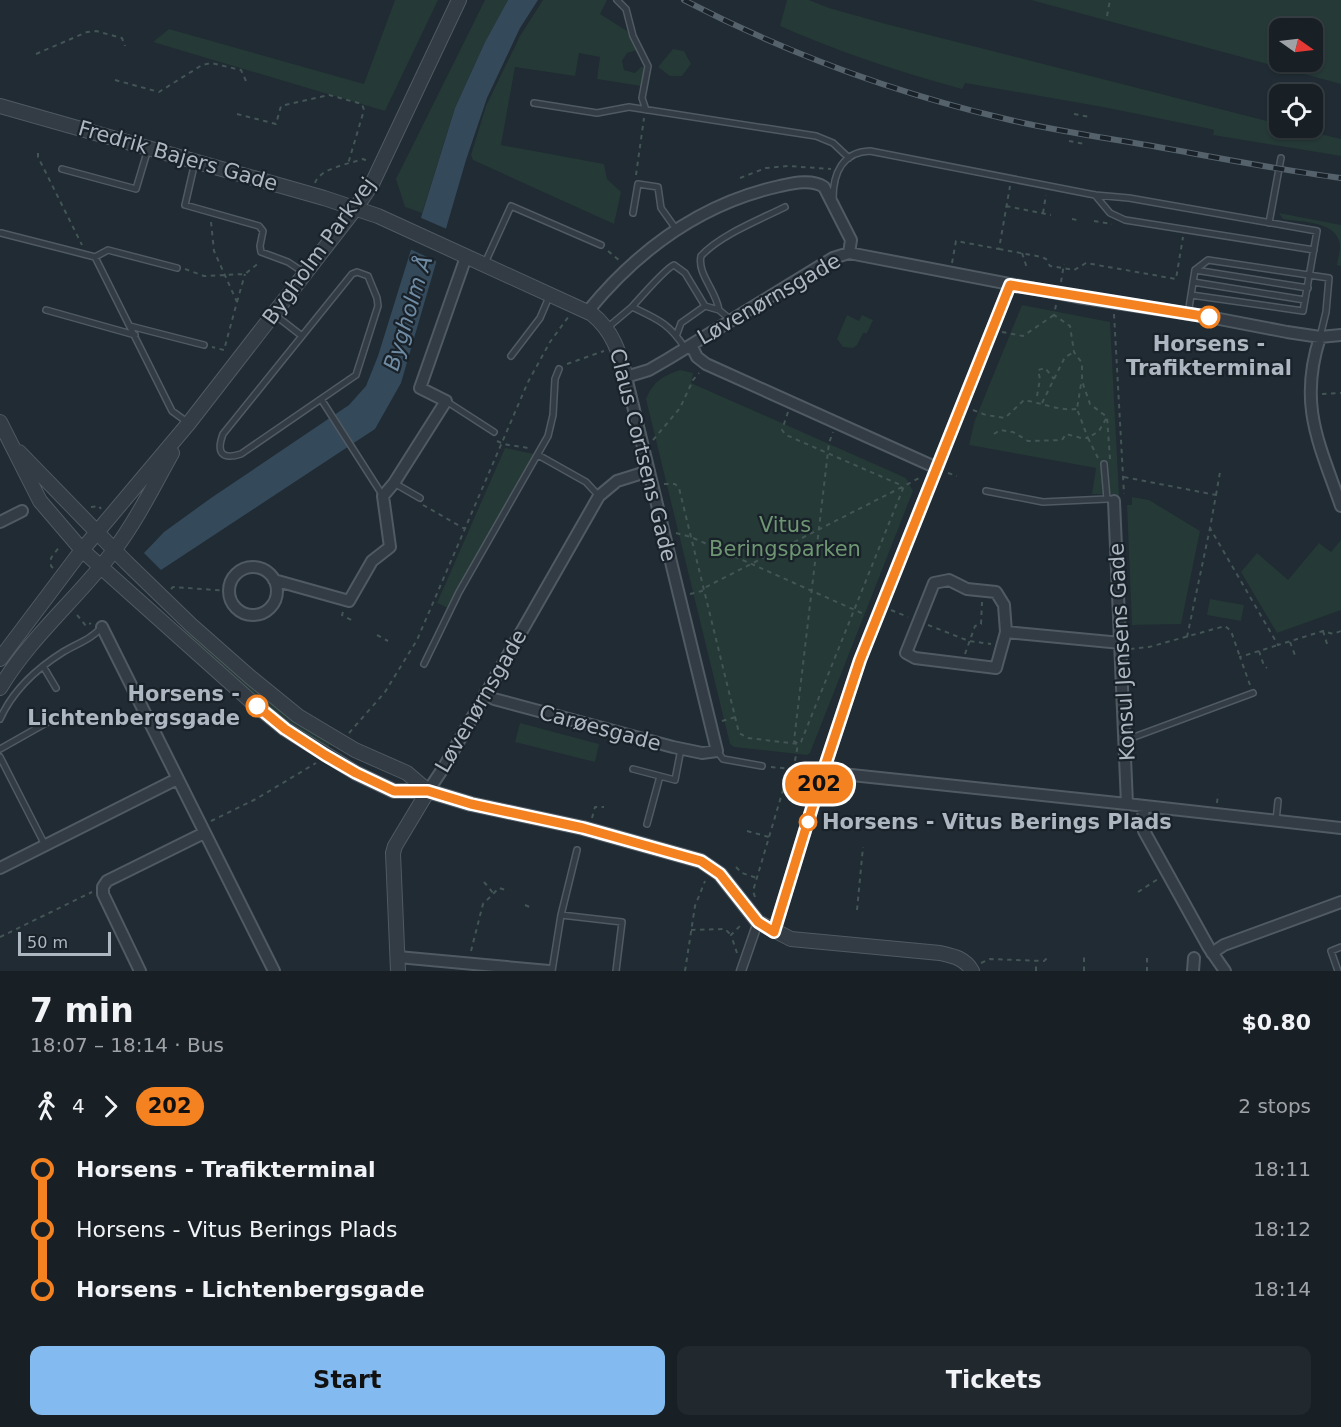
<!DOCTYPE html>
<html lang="en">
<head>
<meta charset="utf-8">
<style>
	:root { --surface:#182026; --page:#21282e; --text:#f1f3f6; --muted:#9fa3a7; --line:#363e43; --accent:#83bbf0 }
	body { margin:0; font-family:"DejaVu Sans",sans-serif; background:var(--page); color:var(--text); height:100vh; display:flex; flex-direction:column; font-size:22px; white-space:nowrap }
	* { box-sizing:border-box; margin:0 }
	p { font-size:20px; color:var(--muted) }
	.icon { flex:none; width:33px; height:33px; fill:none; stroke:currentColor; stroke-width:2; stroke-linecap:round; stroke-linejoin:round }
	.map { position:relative; height:971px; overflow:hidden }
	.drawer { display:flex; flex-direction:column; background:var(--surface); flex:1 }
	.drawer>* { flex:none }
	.badge { padding:0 12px; border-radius:20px; font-size:21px; line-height:39px }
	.needle { width:39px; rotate:104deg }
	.controls { position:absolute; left:1269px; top:18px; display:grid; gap:12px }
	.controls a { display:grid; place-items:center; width:54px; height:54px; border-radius:12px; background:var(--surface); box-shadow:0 2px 4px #0004,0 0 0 2px var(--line); font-size:30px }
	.scale { position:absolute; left:18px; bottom:15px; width:93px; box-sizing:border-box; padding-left:6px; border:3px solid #adb7c2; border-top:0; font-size:16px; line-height:21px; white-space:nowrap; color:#adb7c2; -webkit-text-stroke:4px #192129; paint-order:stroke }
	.map>.badge { position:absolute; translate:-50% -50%; box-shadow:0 0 0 3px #fff }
	.legs { display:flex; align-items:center; gap:9px; height:66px; padding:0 30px; font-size:20px }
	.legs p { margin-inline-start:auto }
	.headline { display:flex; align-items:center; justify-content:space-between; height:102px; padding:0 30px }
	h1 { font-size:33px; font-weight:700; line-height:45px }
	.primary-button { display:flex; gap:12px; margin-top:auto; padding:12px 30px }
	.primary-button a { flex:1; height:69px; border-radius:12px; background:var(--accent); color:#111; font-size:24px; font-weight:700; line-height:69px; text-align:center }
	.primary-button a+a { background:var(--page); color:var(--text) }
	ul { padding:0 30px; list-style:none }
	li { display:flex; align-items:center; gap:21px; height:60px; font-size:22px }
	li i { display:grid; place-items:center; width:9px; height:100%; margin:0 8px; background:currentColor }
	li i::after { content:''; width:15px; height:15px; margin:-8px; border:4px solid; border-radius:50%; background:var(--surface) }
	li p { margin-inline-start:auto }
	li:first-child i { background:linear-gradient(#0000 50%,currentColor 0) }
	li:last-child i { background:linear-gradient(currentColor 50%,#0000 0) }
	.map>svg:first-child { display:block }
	.green { fill:#253936; fill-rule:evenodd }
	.water { fill:#34495a }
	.pier { fill:#202b33 }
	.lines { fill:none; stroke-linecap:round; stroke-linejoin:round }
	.service-casing { stroke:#505a63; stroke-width:8 }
	.pedestrian-casing { stroke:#505a63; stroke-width:11 }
	.minor-casing { stroke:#505a63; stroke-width:14 }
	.tertiary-casing { stroke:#505a63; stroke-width:16 }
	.path { stroke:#435555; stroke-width:2; stroke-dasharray:4.5 4.5; stroke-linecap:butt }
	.service { stroke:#333c44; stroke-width:5 }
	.pedestrian { stroke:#333c44; stroke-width:8 }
	.minor { stroke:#333c44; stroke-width:10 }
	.tertiary { stroke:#333c44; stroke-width:14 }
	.rail-casing { stroke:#55616b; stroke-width:6 }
	.rail { stroke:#192129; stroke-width:4; stroke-dasharray:11; stroke-linecap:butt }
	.line-1-casing { stroke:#fff; stroke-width:14 }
	.line-1 { stroke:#f58220; stroke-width:9 }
	.stop-1-dot { fill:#fff; stroke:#f58220; stroke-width:3 }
	.labels { text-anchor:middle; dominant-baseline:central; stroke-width:4.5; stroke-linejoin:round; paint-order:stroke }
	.street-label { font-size:21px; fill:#adb7c2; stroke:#192129 }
	.stop-label { font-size:21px; font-weight:bold; fill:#adb7c2; stroke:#192129 }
	.park-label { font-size:21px; fill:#6e9672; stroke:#192129 }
	.water-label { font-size:22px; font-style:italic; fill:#6f8ca4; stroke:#192129 }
</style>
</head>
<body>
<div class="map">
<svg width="1341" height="971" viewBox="0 0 1341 971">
	<rect width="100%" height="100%" fill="#202b33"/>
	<path class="green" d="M 395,0 L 438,0 L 385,111 L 153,42 L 169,29 L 364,84 Z
		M 485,0 L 508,0 L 485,42 L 455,108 L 422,213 L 405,207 L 396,179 Z
		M 543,0 L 607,0 L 600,14 L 627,31 L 637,50 L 627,53 L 622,61 L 624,70 L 635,73 L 642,66 L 644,69 L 641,86 L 597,79 L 600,57 L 579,53 L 575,76 L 515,67 L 501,145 L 604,164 L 607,179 L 621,192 L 614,224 L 473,160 L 471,155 L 486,106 L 520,36 Z
		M 787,0 L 809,0 L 829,8 L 886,24 L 1279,124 L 1280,128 L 1295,128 L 1341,139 L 1341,156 L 1213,135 L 1214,130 L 1211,129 L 1103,107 L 965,83 L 962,89 C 900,72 839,52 780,26 Z
		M 1031,0 L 1341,0 L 1341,84 ZM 1312,28 L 1312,62 L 1280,62 L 1280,28 Z
		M 673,49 L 684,51 L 691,64 L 682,76 L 670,76 L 658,67 Z
		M 1279,213 L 1341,225 L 1341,266 L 1337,265 C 1338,259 1340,252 1340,246 C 1339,221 1301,222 1283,219 Z
		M 1022,305 L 1110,322 L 1119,495 L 1092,494 L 1096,468 L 969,445 L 975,420 Z
		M 847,315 L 859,321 L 862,315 L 873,320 L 867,333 L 863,333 L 857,345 L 853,348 L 843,347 L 837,339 Z
		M 680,370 L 693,373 L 691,383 L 906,478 L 913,491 L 810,753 L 807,755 L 734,747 L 730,744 L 646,399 C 653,382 662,376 680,370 Z
		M 505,448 L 534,454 L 448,608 L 437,603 Z
		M 1132,497 L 1149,500 L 1200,531 L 1181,624 L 1132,625 L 1127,505 L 1132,505 Z
		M 1341,540 L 1341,610 L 1277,633 L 1241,572 L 1257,553 L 1288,580 L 1319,543 L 1331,552 Z
		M 1210,599 L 1244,605 L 1241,621 L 1207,615 Z
		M 181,628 L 203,643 L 332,743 L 327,748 L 303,736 L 178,632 Z
		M 520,723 L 599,744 L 595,762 L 515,742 Z"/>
	<path class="water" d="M 508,0 L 538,0 L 520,28 L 487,98 L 466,160 L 401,383 L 375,429 L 161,570 L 144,553 L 164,532 L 211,498 L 349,405 L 366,386 L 378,356 L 455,108 L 485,42 Z"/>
	<path class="pier" d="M 419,217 L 449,230 L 440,263 L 408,248 Z"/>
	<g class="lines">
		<g class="service-casing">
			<path id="service" d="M 617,0 L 626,9 L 633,36 L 648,66 L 642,98 L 646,110
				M 534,103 L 597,113 L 629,107 L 816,136 L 833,143 L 849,158
				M 195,162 L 185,205 L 259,226 L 263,231 L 260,246 L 261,252 L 288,262 L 303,272
				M 62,169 L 136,189 L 148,149
				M 1095,195 L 1110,213 L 1125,220 L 1314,250
				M 833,199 C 833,174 842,152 870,151 L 1095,195 L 1129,198 L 1317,231 L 1303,311 L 1191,295
				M 633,213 L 638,184 L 658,187 L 661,208 L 676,229
				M 1269,223 L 1281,158
				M 1,233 L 95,257 L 108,250 L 177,268
				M 95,257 L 172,411 L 187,422
				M 485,263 L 511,206 L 601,245
				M 1195,270 L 1308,288
				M 1193,282 L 1305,300
				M 632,307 C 640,298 666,268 674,265 L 685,273 L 705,306 L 719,310 L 731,320
				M 46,310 L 135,335
				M 719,310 C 716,290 697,274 701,256 C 720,235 759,220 785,207
				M 1188,314 L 1195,270 L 1208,260 L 1329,278 L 1326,312 L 1320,337
				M 275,315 L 302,336 L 352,274 L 357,272 L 368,276 L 377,298 L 378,306 L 356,375 L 241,454 C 222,460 216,453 223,434 L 302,336
				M 130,326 L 204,345
				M 607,328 L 632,307 C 657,319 669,323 685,348
				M 677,334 L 681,323 L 705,306
				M 511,356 L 540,318 L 549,297
				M 321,399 L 383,496
				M 446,401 L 494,432
				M 538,455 L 586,482 L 599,496
				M 1104,464 L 1107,499 L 1110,499
				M 394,483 L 420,498
				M 986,491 L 1043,502 L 1107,499
				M 424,664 L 459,592 L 548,436 L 553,415 L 555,379 L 559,369
				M 43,666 L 56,688
				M 0,719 C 13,690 36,669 63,652 C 78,643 90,640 102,627
				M 1126,740 L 1253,693
				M 0,749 L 62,714
				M 717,751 L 723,759 L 762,766
				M 0,757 L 45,845
				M 633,769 L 675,780 L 681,749
				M 1276,821 L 1278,801
				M 647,824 L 660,776
				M 561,915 L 622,922 L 616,971
				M 552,971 L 561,915 L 577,850
				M 1338,971 L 1331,951 L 1341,947"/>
		</g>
		<g class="pedestrian-casing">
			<path id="pedestrian" d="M 741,971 L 758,922"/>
		</g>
		<g class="minor-casing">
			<path id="minor" d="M 588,311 C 638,250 702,203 780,186 C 794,183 812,179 824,187 L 851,240 L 849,253
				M 1320,337 C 1298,405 1319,443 1341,506
				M 691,345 L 697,357 L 706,364 L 937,468
				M 1114,501 L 1127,804
				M 0,522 L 22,511
				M229 591a24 24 0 1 1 48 0a24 24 0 1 1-48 0Z
				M 274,580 L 349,601 L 372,561 L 390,547 L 383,496 L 394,483 L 446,401 L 420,388 L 466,257
				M 102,627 L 274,971
				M 1006,632 L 1004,605 L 996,592 L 967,589 L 949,580 L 934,583 L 906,653 L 915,658 L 996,668 L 1006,632 L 1121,643
				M 485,694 L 494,699 L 673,747 L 702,753 L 717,751 L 626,377 L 649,370 L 668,359 L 833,258 L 849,253 L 1077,297 L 1209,317 L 1287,332 L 1320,337 L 1341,335
				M 823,772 L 1127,804 L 1341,828
				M 428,791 L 444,767 L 599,496 L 617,481 L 649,471
				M 1143,806 L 1144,831 L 1209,948 L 1225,971
				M 0,868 L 177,779
				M 774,932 L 823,772 L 860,660 L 1010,285
				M 1212,953 L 1224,945 L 1341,902
				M 398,957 L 549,971
				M 140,971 L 103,894 L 103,887 L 107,881 L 204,833
				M 1193,971 L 1194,958"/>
		</g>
		<g class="tertiary-casing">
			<path id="tertiary" d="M 0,106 L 324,198 L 378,216 L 592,314 C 613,331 619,352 626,377
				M 0,422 L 40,501 L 82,550 L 253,703 L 285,729 L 356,773 L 394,791 L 428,791 L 471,804 L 583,828 L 701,861 L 720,874 L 758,922 L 791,939 L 940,953 C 953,956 965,958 972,971
				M 19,452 L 126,562 L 191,625 L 250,677 L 298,716 L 355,750 L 407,773 L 428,791
				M 0,659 L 82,550 L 189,423 L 355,209 L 372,184 L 459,0
				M 0,688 C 31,636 79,597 115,549 C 137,520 154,485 172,453
				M 398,971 L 393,853 L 395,846 L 428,791"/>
		</g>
		<path class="path" d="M 1107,16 L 1110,0
			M 36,54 L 87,32 L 96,31 L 122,38 L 125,46
			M 115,80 L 159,92 L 202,65 L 211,63 L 241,70 L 246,81
			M 237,114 L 276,124 L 281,106 L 329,95 L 362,104 L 364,110 L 348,164
			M 1074,114 L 1090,117
			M 1069,141 L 1085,144
			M 38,153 L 38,157 L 82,245
			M 636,175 L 644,118
			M 740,178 L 766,168 L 788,166 L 831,169
			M 315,183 C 320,168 349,164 363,159 L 370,162
			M 1006,206 L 1051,215
			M 1043,213 L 1046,195
			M 1072,219 L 1077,220
			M 1094,221 L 1112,224
			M 211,222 L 214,251 L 237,302 L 224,350 L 212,347
			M 999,249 L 1042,257 L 1046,259 L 1050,266 L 1074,270 L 1086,263 L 1176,279 L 1183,237
			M 608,251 L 620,261
			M 1022,253 L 1026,265 L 1025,270
			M 952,263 L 956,241 L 999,249 L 1010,186
			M 185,269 L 204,276 L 245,274 L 260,262
			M 1061,282 L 1064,264
			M 237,302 L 245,274
			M 1056,305 L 1054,315 L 1070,326 L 1074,352 L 1082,363 L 1082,381 L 1090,404 L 1107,417 L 1110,459
			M 1114,314 L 1124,494
			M 1002,332 L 1023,336 L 1054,315
			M 567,364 L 604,351
			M 1322,394 L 1341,393
			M 1037,396 L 1040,379 L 1038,370 L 1045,368 L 1054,379
			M 1042,403 L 1065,357 L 1074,352
			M 973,410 L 986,415 L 1005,418 L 1024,400 C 1042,403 1059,411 1077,409
			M 788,412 L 782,430 L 786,435 L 903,486
			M 994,434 L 1000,430 L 1013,432 L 1028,441 L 1062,440 L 1066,434 L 1081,438 L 1088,438 L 1077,409 L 1081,384
			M 653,440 L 680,408 L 693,380 L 699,373
			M 497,441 C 508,447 519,445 531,449
			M 1098,458 L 1088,438 L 1099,431 L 1107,417
			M 948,473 L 957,476
			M 1124,477 L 1216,495 L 1210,528 L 1278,645 L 1323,631 L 1333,634 L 1341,631
			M 664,484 L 675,484 L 679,488 L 739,733 L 748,738 L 798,744 L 801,742 L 904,486 L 919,478
			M 1216,495 L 1220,472
			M 423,505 L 465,529
			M 91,507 L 99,506 L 101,509
			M 676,533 L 691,537 L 866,615
			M 53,568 L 51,566 L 51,558 L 60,546
			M 171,589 L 173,587 L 230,591
			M 690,594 L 702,591 L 704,588 L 904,486
			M 891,610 L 908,617
			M 343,612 L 342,615 L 355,622
			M 77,615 L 86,626 L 91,623
			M 928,625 L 969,641 L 991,644
			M 1323,631 L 1328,647
			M 377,635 L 388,641
			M 1187,637 L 1210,528
			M 1290,642 L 1296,658
			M 1130,649 L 1149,647 L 1225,626 L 1231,631 L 1240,657
			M 1259,651 L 1264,666 L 1267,668
			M 965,654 L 975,626 L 981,624 L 982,602
			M 1250,685 L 1240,657 L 1278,645
			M 722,721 L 736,717
			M 349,733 L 385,692 L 417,640 L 528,382 L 550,342 L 569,316
			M 771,767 L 813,771
			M 1217,803 L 1218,794
			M 592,818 L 595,807 L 604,807
			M 211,821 L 256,799 L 316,763
			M 747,831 L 769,837
			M 736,867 L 742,873 L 757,878
			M 484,882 L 493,893
			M 1138,892 L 1158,879
			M 755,897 L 753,891 L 783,790 L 792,777 L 798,744 L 794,741 L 829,443 L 833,432
			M 525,905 L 532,908
			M 857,910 L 863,847
			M 691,930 L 725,929 L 731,935
			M 0,937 L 92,892
			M 471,951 L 483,904 L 499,888 L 506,890
			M 737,953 L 731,935 L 743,923
			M 1147,958 L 1147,971
			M 981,963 L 990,959 L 1044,961 L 1049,956
			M 685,971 L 695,906 L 705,881
			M 1036,971 L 1036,962
			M 1084,971 L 1084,957"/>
		<use href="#service" class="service"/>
		<use href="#pedestrian" class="pedestrian"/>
		<use href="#minor" class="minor"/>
		<use href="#tertiary" class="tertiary"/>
		<g class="rail-casing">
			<path id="rail" d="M 684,0 C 786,53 895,93 1006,119 C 1056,131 1107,138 1158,147 C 1219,158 1280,170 1341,178"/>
		</g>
		<use href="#rail" class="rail"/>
	</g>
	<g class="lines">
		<g class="line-1-casing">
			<path id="line-1" d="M 257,706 L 285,729 L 325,755 L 356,773 L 394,791 L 428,791 L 471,804 L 583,828 L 701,861 L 720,874 L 758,922 L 774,932 L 823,772 L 860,660 L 1010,285 L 1209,317"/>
		</g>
		<use href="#line-1" class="line-1"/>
	</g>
	<g class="stop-1-dot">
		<circle cx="1209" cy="317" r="10"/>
		<circle cx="257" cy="706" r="10"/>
		<circle cx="808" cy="822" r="8"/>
	</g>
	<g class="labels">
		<g class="street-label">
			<text transform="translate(178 156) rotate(16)">Fredrik Bajers Gade</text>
			<text transform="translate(319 251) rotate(-54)">Bygholm Parkvej</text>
			<text transform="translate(769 299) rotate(-30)">Løvenørnsgade</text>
			<text transform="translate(643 455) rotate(76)">Claus Cortsens Gade</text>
			<text transform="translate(1122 652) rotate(-93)">Konsul Jensens Gade</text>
			<text transform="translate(481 701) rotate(-60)">Løvenørnsgade</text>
			<text transform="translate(600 728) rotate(15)">Carøesgade</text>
		</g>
		<g class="stop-label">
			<text x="1209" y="344">Horsens -<tspan x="1209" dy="24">Trafikterminal</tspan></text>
			<text x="240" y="694" text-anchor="end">Horsens -<tspan x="240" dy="24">Lichtenbergsgade</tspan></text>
			<text x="822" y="822" text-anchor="start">Horsens - Vitus Berings Plads</text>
		</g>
		<g class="park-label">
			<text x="785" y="525">Vitus<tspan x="785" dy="24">Beringsparken</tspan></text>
		</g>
		<g class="water-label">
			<text transform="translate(408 313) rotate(-73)">Bygholm Å</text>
		</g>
	</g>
</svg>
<div class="controls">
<a><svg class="needle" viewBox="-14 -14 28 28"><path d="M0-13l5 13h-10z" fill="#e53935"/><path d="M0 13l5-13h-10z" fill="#9fa3a7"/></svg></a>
<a><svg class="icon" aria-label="locate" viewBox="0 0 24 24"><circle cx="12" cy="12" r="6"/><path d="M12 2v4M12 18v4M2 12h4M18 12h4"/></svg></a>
</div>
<div class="scale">50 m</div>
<b class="badge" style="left:819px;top:784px;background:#f58220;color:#111">202</b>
</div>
<section class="drawer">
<div class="headline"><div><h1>7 min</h1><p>18:07 – 18:14 · Bus</p></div><b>$0.80</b></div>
<div class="legs"><svg class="icon" aria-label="walk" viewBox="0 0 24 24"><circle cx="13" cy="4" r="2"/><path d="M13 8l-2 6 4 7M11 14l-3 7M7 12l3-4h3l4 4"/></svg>4<svg class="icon" aria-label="forward" viewBox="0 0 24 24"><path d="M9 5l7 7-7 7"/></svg><b class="badge" style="background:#f58220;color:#111">202</b><p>2 stops</p></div>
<ul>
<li><i style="color:#f58220"></i><b>Horsens - Trafikterminal</b><p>18:11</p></li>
<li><i style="color:#f58220"></i><span>Horsens - Vitus Berings Plads</span><p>18:12</p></li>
<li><i style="color:#f58220"></i><b>Horsens - Lichtenbergsgade</b><p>18:14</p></li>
</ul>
<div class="primary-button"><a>Start</a><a>Tickets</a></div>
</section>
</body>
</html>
